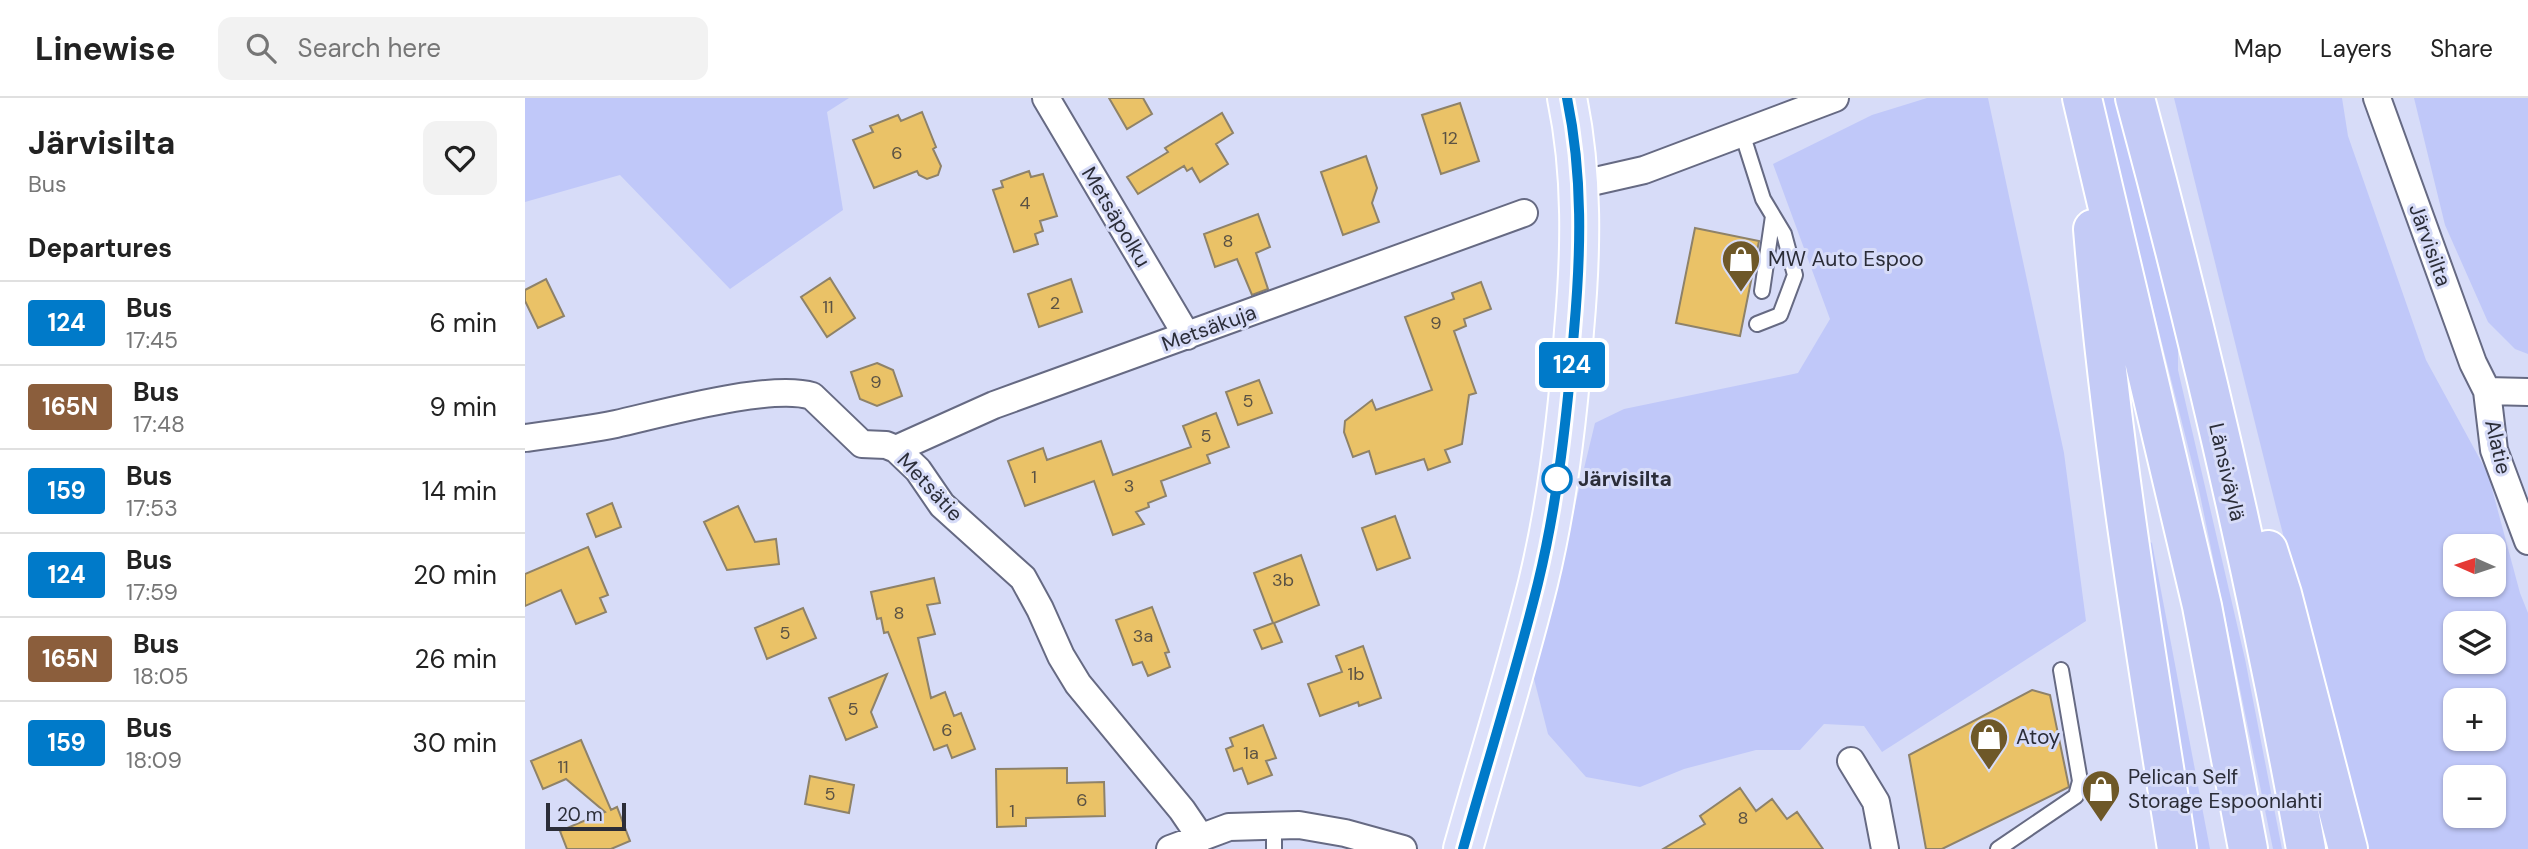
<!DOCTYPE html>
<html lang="en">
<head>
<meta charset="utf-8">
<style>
	:root { --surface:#fff; --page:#f2f2f2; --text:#222; --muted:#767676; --line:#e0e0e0 }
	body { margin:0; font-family:"DM Sans",sans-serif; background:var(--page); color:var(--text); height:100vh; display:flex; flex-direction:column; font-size:26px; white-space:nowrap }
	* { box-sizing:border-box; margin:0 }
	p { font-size:23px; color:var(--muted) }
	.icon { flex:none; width:38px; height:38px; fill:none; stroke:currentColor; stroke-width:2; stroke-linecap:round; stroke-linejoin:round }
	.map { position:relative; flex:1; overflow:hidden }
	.details { display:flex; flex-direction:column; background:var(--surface); width:525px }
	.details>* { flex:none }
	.badge { padding:0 14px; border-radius:5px; font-size:24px; line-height:46px }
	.needle { width:46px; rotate:273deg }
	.tools { position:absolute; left:1918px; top:436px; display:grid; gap:14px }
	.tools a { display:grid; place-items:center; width:63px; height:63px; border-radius:14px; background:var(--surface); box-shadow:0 2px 5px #0004; font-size:35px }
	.scale { position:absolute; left:21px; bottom:18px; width:80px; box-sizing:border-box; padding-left:7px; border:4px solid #2b2d38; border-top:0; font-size:19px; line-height:24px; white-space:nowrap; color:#2b2d38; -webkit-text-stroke:5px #d7dcf8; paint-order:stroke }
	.map>.badge { position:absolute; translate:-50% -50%; box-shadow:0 0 0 4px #fff }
	h2 { padding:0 28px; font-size:26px; line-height:63px }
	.round { display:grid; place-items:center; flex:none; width:74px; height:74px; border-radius:14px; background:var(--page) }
	.overview { display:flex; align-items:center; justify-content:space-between; height:119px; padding:0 28px }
	h1 { font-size:33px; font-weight:700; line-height:52px }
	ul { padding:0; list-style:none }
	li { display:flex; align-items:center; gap:21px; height:84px; padding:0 28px; border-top:2px solid var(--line) }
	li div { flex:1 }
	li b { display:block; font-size:26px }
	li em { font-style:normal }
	li .badge { min-width:77px; font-weight:700; text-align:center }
	header { display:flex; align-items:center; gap:42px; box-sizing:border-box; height:98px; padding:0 35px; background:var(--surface); border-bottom:2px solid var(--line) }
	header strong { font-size:33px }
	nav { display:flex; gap:38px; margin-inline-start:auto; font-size:24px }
	.search { width:490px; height:63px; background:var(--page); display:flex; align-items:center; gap:18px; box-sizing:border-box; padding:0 24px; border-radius:14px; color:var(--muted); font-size:26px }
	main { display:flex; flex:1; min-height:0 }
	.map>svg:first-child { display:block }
	.green { fill:#c0c8f9; fill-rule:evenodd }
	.building { fill:#eac267; stroke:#8e8269; stroke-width:2 }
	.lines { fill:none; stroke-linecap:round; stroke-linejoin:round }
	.service-casing { stroke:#666a83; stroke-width:18 }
	.minor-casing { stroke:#666a83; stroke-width:30 }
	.primary-casing { stroke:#fff; stroke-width:42 }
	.motorway-casing { stroke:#fff; stroke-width:42 }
	.service { stroke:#fff; stroke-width:14 }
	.minor { stroke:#fff; stroke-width:26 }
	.primary { stroke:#dce0fa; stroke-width:38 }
	.motorway { stroke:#c4cbf6; stroke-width:38 }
	.line-casing { stroke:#fff; stroke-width:16 }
	.line { stroke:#007ac9; stroke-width:10 }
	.stop-dot { fill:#fff; stroke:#007ac9; stroke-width:3.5 }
	.labels { text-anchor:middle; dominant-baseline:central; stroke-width:6; stroke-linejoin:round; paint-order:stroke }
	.number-label { font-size:18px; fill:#5b5244 }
	.street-label { font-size:21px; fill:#2b2d38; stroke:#d7dcf8 }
	.poi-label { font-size:21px; fill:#2b2d38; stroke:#d7dcf8; text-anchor:start }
	.stop-label { font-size:21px; font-weight:bold; fill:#2b2d38; stroke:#d7dcf8; text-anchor:start }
</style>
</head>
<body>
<header>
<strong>Linewise</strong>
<div class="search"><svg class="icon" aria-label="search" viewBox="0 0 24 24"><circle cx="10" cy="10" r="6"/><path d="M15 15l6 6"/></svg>Search here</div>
<nav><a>Map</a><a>Layers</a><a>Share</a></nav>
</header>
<main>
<section class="details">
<div class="overview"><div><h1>Järvisilta</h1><p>Bus</p></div><a class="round"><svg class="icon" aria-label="heart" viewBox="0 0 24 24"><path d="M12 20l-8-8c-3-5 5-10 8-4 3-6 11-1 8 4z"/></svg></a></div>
<h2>Departures</h2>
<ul>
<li><span class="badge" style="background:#007ac9;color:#fff">124</span><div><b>Bus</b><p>17:45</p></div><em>6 min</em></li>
<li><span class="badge" style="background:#8b5e3c;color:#fff">165N</span><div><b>Bus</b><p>17:48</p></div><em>9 min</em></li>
<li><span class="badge" style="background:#007ac9;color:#fff">159</span><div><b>Bus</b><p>17:53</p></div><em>14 min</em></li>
<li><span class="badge" style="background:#007ac9;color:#fff">124</span><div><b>Bus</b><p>17:59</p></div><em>20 min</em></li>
<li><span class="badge" style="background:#8b5e3c;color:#fff">165N</span><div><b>Bus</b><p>18:05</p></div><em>26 min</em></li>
<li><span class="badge" style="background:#007ac9;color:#fff">159</span><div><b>Bus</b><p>18:09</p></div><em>30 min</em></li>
</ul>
</section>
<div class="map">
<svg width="2003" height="751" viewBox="0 0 2003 751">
	<rect width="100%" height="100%" fill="#d7dcf8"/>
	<path class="green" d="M 0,0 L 324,0 L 302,14 L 318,112 L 205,191 L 95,77 L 0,104 Z
		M 1402,0 L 1463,0 L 1539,355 L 1561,523 L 1357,654 L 1339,628 L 1299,626 L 1275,652 L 1231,652 L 1159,671 L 1115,689 L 1061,679 L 1023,636 L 1007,573 L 1041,445 L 1070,325 L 1099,311 L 1273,275 L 1305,221 L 1248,66 L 1347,17 Z
		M 1575,0 L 1590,0 L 1653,250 L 1653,272 L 1720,561 L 1757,751 L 1748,751 L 1674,392 Z
		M 1649,0 L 1817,0 L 1823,38 L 1901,262 L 1963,376 L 1995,495 L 2003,515 L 2003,751 L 1840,751 L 1752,413 ZM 1930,448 L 1969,448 L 1969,486 L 1930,486 ZM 1930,525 L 1969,525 L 1969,564 L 1930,564 ZM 1930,602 L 1969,602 L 1969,640 L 1930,640 ZM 1930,679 L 1969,679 L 1969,718 L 1930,718 Z
		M 1889,0 L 2003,0 L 2003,256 L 1990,251 L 1963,224 L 1920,127 Z
		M 1624,443 L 1627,445 L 1685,751 L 1670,751 Z"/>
	<path class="building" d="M 584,0 L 618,0 L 627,16 L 602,31 Z
		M 935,5 L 954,63 L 916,76 L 897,17 Z
		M 397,14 L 411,49 L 408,51 L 416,68 L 413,77 L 402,81 L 394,77 L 392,73 L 349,90 L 328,42 L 348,34 L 345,28 L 373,17 L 376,23 Z
		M 697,15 L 708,35 L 691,46 L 703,66 L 675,84 L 667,70 L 662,73 L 659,68 L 613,96 L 602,79 L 643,54 L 640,50 Z
		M 841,58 L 852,90 L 847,105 L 854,124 L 818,137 L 796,74 Z
		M 504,73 L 506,79 L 518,76 L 532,118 L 515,123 L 518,133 L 510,136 L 513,146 L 489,154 L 468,92 L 478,89 L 476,83 Z
		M 733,116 L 745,149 L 731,155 L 743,191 L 727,197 L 712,161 L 690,169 L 679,136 Z
		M 1170,130 L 1234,143 L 1215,238 L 1151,225 Z
		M 305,180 L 330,220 L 302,239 L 276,199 Z
		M 21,181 L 39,218 L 13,230 L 0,203 L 0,192 Z
		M 546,181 L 557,214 L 514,229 L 503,196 Z
		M 956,184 L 966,211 L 939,221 L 941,228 L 929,233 L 951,295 L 944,297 L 937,346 L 920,352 L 925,364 L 903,372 L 899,361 L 851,376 L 844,353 L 828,359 L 819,334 L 820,323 L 847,302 L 851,312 L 907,292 L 880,219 L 929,201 L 927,195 Z
		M 352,265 L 368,272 L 377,298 L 352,308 L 335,301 L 326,274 Z
		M 734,282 L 747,315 L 713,327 L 701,294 Z
		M 691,315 L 704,349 L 682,357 L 685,365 L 636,383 L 641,398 L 623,405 L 624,409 L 611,414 L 619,426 L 588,437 L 569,383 L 500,408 L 483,363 L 518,350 L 522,362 L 576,343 L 588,377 L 666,349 L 658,328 Z
		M 87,405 L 96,429 L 71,439 L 62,416 Z
		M 213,408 L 230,444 L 251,441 L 254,466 L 202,472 L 179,424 Z
		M 870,418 L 885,460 L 852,472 L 837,430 Z
		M 63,449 L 83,497 L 75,500 L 81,514 L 51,526 L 36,492 L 0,508 L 0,476 Z
		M 776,457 L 794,507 L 749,525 L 757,544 L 737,551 L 729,532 L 748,525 L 729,475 Z
		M 409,480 L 415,505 L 402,507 L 410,536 L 393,540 L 406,600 L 420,594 L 429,618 L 436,615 L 450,651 L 427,660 L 422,647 L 409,652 L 363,534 L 359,535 L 356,520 L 352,521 L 346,494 Z
		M 627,509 L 644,554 L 640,555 L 645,569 L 623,578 L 617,564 L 608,567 L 591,522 Z
		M 278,510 L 291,540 L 242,561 L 230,530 Z
		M 838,548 L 856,600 L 834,608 L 833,604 L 795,618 L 783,586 L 817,574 L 811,558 Z
		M 362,576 L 346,614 L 352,629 L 321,642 L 304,600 Z
		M 1507,592 L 1525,597 L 1544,689 L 1417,751 L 1401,751 L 1384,657 Z
		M 738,627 L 751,660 L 741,663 L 747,677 L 723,686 L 717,670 L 709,673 L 701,651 L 708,648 L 705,640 Z
		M 56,642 L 86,712 L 92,709 L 105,743 L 86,751 L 42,751 L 35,733 L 80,714 L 41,681 L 18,691 L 6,663 Z
		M 542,670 L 542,685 L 579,684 L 580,718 L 501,720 L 501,728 L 472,729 L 471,671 Z
		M 285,678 L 329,687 L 324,715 L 280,706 Z
		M 1215,690 L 1231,713 L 1247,701 L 1262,721 L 1272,714 L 1298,751 L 1138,751 L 1180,726 L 1175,718 Z"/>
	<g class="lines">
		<g class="service-casing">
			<path id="service" d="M 1217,35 L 1238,101 L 1259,136 L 1270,177 L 1255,217 L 1232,226
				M 1237,193 L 1248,118
				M 749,751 L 749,727
				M 1473,751 L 1551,698 L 1555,683 L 1536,572"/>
		</g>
		<g class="minor-casing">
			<path id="minor" d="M 521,0 L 662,238
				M 1852,0 L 1948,265 L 1962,293 L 1969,352 L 2003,443
				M 1053,87 L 1119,72 L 1310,0
				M 1962,293 L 2003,294
				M 0,340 C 30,336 61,332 91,326 C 136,316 246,285 287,298 L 337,346 L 361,347 L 371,351 L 393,372 L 417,407 L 498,480 L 515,511 L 536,558 L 553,586 L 657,712 L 676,740
				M 371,351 L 469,307 L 999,115
				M 1326,663 L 1351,704 L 1360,751
				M 645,751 L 704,729 L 774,727 L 820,735 L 878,751"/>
		</g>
		<g class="primary-casing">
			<path id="primary" d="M 938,751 C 963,662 991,574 1013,485 C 1033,403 1043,317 1049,233 C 1056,156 1058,76 1042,0"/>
		</g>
		<g class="motorway-casing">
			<path id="motorway" d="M 1557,0 L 1677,508 L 1723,751
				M 1610,0 C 1677,248 1735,498 1781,751
				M 1568,131 C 1585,339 1619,545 1652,751
				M 1743,452 L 1757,496 L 1823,751"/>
		</g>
		<use href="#service" class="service"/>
		<use href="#minor" class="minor"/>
		<use href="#primary" class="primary"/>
		<use href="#motorway" class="motorway"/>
	</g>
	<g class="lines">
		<g class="line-casing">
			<path id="line" d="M 938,751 C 963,662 991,574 1013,485 C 1033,403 1042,317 1049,233 C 1056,155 1058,77 1042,0"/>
		</g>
		<use href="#line" class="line"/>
	</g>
	<defs>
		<g id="shop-pin" transform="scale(2.0125)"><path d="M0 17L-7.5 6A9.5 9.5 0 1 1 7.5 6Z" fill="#6e5828" stroke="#d7dcf8"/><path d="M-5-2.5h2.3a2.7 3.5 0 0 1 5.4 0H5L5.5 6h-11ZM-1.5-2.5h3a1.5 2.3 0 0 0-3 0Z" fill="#fff"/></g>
	</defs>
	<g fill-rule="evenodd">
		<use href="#shop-pin" x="1216" y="161"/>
		<use href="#shop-pin" x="1464" y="639"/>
		<use href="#shop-pin" x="1576" y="691"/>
	</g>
	<circle class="stop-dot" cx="1032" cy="381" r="14"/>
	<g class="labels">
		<g class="number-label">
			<text x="925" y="40">12</text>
			<text x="372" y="55">6</text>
			<text x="500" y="105">4</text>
			<text x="703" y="143">8</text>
			<text x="530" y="205">2</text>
			<text x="303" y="209">11</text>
			<text x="911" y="225">9</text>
			<text x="351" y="284">9</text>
			<text x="723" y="303">5</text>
			<text x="681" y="338">5</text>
			<text x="509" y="379">1</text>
			<text x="604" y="388">3</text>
			<text x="758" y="482">3b</text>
			<text x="374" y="515">8</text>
			<text x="260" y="535">5</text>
			<text x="618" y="538">3a</text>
			<text x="831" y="576">1b</text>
			<text x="328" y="611">5</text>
			<text x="422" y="632">6</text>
			<text x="726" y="655">1a</text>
			<text x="38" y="669">11</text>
			<text x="305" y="696">5</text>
			<text x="557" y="702">6</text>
			<text x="487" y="713">1</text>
			<text x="1218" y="720">8</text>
		</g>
		<g class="street-label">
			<text transform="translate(591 119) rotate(59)">Metsäpolku</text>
			<text transform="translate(1905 147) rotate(70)">Järvisilta</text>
			<text transform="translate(684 230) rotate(-20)">Metsäkuja</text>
			<text transform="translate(1973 349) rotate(77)">Alatie</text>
			<text transform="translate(1702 374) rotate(77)">Länsiväylä</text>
			<text transform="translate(405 389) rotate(47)">Metsätie</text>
		</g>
		<g class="poi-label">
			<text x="1243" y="161">MW Auto Espoo</text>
			<text x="1491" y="639">Atoy</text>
			<text x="1603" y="679">Pelican Self<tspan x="1603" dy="24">Storage Espoonlahti</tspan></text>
		</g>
		<g class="stop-label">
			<text x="1053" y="381">Järvisilta</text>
		</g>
	</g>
</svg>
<div class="tools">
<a><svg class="needle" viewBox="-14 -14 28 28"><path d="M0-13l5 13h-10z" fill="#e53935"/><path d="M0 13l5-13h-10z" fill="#767676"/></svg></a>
<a><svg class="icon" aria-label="layers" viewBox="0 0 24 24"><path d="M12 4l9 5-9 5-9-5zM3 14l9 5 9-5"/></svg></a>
<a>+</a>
<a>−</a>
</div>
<div class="scale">20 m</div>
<b class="badge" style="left:1047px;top:267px;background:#007ac9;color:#fff">124</b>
</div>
</main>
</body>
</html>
